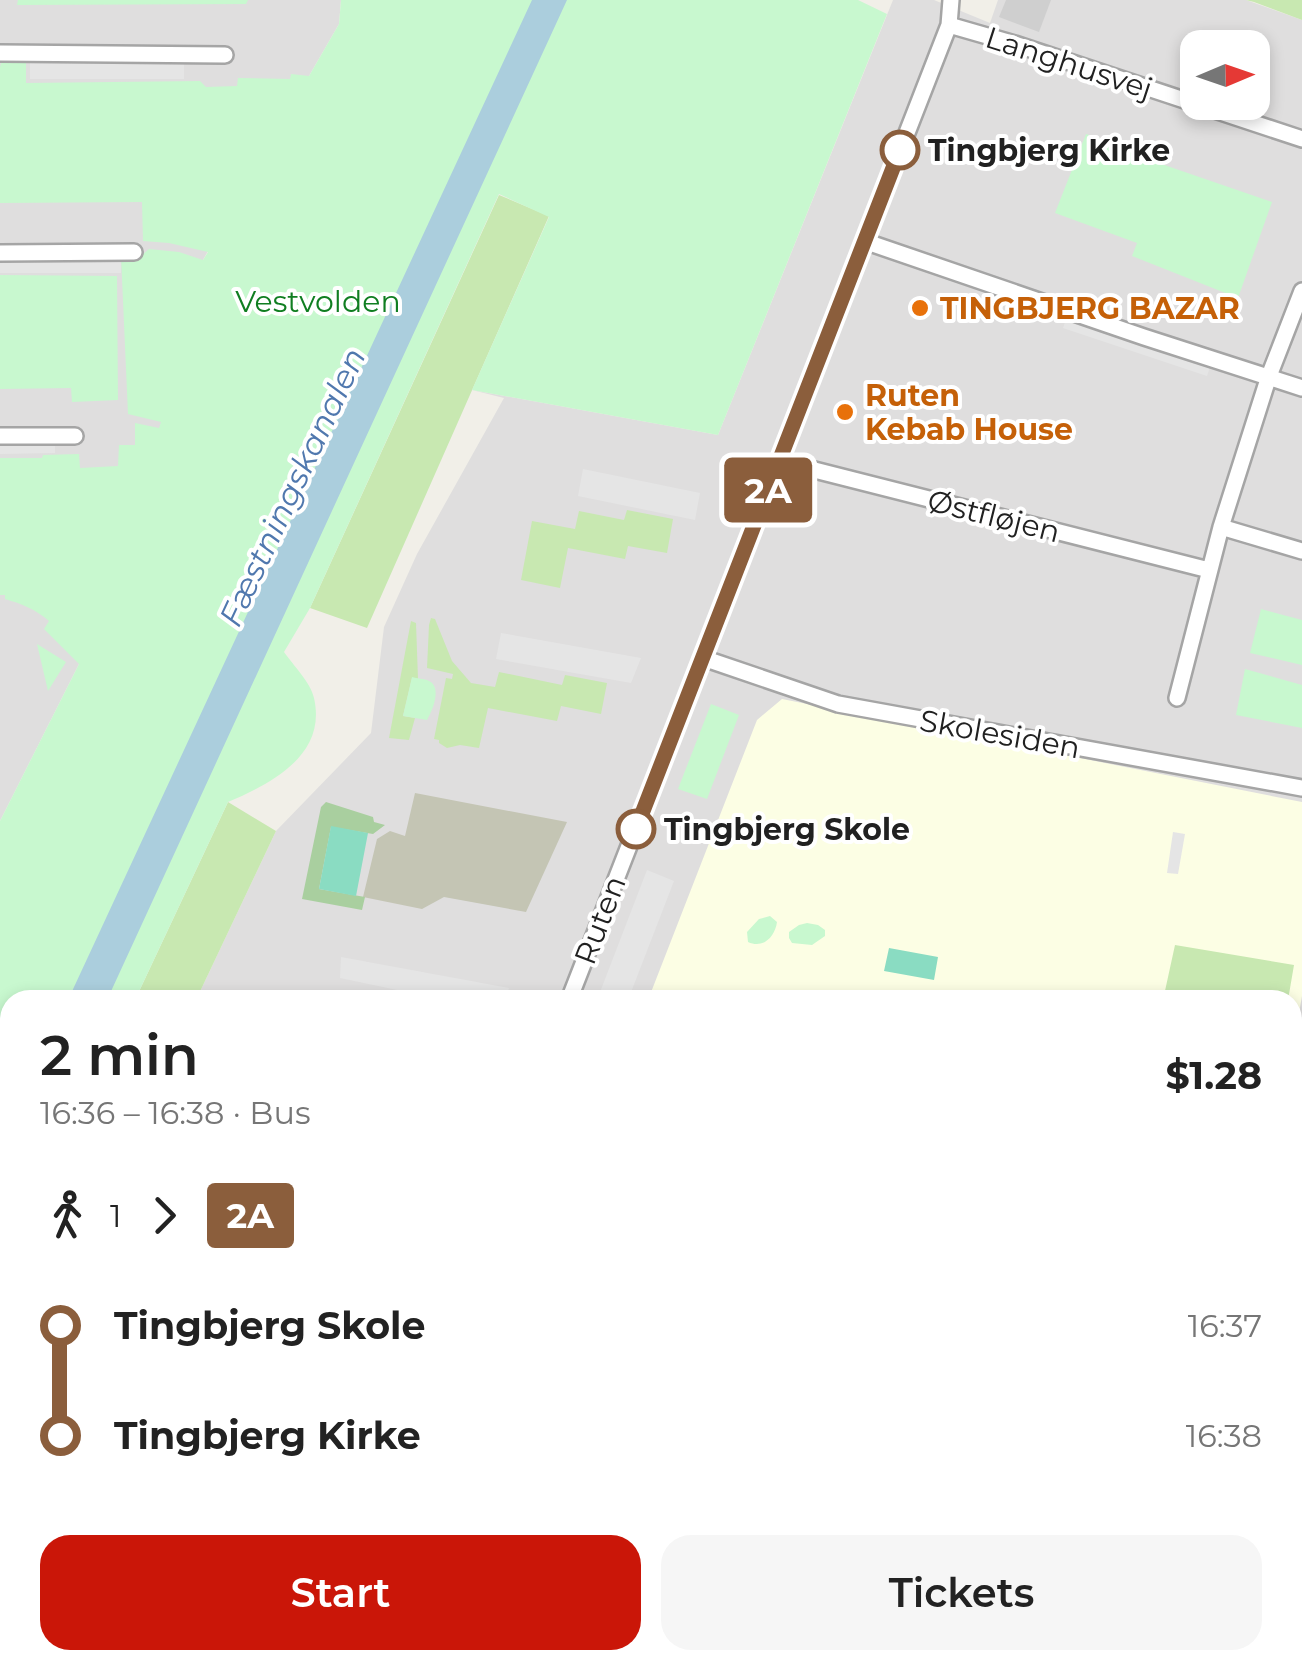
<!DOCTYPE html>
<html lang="en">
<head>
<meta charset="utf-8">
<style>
	:root { --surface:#fff; --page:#f6f6f6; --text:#222; --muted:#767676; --accent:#ca1608 }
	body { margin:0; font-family:Montserrat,sans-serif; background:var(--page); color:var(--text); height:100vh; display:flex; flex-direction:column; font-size:38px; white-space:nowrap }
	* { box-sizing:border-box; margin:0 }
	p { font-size:32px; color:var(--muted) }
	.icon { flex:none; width:55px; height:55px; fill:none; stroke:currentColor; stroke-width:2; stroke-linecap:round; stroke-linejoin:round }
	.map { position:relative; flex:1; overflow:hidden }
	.panel { position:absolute; left:0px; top:990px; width:1302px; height:680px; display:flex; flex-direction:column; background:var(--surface); border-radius:30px 30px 0 0; box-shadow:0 5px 15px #0003 }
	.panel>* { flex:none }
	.badge { padding:0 20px; border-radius:8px; font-size:35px; line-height:65px }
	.needle { width:65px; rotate:88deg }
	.controls { position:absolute; left:1180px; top:30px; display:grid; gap:20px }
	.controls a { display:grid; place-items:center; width:90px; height:90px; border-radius:20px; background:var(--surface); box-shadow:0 5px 15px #0003; font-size:50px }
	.map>.badge { position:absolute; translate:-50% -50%; box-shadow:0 0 0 5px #fff }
	.legs { display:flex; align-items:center; gap:15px; height:110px; padding:0 40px; font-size:32px }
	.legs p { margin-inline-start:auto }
	.head { display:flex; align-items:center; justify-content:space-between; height:170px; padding:0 40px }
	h1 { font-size:55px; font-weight:600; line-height:75px }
	.button { display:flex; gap:20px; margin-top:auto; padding:20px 40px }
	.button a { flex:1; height:115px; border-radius:30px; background:var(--accent); color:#fff; font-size:40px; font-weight:600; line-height:115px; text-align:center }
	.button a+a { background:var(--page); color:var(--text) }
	ul { padding:0 40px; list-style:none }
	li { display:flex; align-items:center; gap:35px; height:110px; font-size:38px }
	li i { display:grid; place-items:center; width:15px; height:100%; margin:0 12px; background:currentColor }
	li i::after { content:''; width:25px; height:25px; margin:-12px; border:8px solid; border-radius:50%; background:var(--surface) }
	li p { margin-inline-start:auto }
	li:first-child i { background:linear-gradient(#0000 50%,currentColor 0) }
	li:last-child i { background:linear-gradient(currentColor 50%,#0000 0) }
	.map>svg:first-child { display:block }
	.residential { fill:#dfdede; fill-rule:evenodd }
	.education { fill:#fcfee4 }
	.religious { fill:#cfcfcf }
	.construction { fill:#c4c5b4 }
	.grass { fill:#c8e8b1 }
	.forest { fill:#a9cf9f }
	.park { fill:#c8f8cf }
	.pitch { fill:#8adcc2 }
	.parking { fill:#e5e5e5 }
	.water { fill:#abcedd }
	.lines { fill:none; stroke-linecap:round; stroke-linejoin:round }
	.minor-casing { stroke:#a5a5a5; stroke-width:20 }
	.minor { stroke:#fff; stroke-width:15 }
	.line-1-casing { stroke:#fff; stroke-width:22 }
	.line-1 { stroke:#8b5e3c; stroke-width:15 }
	.stop-1-dot { fill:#fff; stroke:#8b5e3c; stroke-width:5 }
	.food-dot { fill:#e8710a; stroke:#fff; stroke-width:4 }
	.labels { text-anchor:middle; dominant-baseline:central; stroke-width:8; stroke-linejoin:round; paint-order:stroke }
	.street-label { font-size:30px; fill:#212121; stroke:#fff }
	.stop-label { font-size:30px; font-weight:bold; fill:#212121; stroke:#fff; text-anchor:start }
	.park-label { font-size:30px; fill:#107e21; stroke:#fff }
	.food-label { font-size:30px; font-weight:bold; fill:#c56008; stroke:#fff; text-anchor:start }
	.water-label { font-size:32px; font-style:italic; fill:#5078ae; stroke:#fff }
</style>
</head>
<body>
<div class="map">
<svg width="1302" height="1670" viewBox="0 0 1302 1670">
	<rect width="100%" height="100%" fill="#f1efe8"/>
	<path class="residential" d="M 0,0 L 341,0 L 339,24 L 200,265 L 185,382 L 79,664 L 0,821 Z
		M 893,0 L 934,0 L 990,23 L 998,0 L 1246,0 L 1302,20 L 1302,1670 L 666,1670 L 626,1660 L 1292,1660 L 1292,1000 L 196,1000 L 276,831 L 371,733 L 384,627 L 417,554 L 504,398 L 472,390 L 718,435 ZM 1198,48 L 1252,48 L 1252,102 L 1198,102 Z"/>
	<path class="education" d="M 782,699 L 1302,802 L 1302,996 L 1293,1046 L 1292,1000 L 648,1000 L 757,720 Z"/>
	<path class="religious" d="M 1006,0 L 1051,0 L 1039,32 L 999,17 Z"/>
	<path class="construction" d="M 415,793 L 567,822 L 526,912 L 444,897 L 422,909 L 363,897 L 377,839 L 390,831 L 405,836 Z"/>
	<path class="grass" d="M 1246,0 L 1302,0 L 1302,20 L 1254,2 Z
		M 499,195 L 549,216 L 367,628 L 310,608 Z
		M 627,510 L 673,519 L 667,553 L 628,546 L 625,559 L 568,548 L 560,588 L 521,580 L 532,521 L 575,529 L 579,511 L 624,520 Z
		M 431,618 L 435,619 L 452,661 L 471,683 L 495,687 L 499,672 L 562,685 L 565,675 L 607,683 L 601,714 L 561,706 L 557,721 L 488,708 L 479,748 L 460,745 L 447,748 L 439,743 L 439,740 L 434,739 L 446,678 L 452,679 L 453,674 L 427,668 L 429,625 Z
		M 411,621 L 416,623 L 418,679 L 412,678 L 403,716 L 415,718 L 409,740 L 389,738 Z
		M 228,802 L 276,831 L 196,1000 L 135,1000 Z
		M 1175,945 L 1294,965 L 1288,1000 L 1163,1000 Z"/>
	<path class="forest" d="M 326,802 L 373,817 L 374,822 L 385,825 L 373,834 L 331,827 L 319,889 L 365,897 L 362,910 L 302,899 L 321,807 Z
		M 493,1660 L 626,1660 L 666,1670 L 493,1670 Z"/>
	<path class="park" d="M 18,0 L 248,0 L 246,4 L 17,5 Z
		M 341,0 L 858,0 L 887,14 L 718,435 L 472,390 L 549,217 L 499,194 L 310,608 L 284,652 C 293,665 311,683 314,698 C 327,755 272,783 228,802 L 135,1000 L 10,1000 L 10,1267 L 5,1277 L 0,1274 L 0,821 L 79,664 L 44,629 L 49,621 C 35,609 22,604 5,599 L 5,595 L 0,595 L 0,458 L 42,458 L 43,455 L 79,454 L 80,468 L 118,466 L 119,445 L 135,445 L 135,423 L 159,428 L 161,422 L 128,414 L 121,256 L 140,257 L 149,249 L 179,252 L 203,260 L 208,252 L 169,243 L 143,241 L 142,202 L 0,203 L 0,67 L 1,63 L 26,62 L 26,83 L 200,81 L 206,87 L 237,86 L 238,78 L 290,79 L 291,74 L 309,76 L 339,24 Z
		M 1086,134 L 1138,150 L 1144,158 L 1272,202 L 1238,298 L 1132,256 L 1137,243 L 1055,213 Z
		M 0,275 L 117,276 L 118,400 L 72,402 L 71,388 L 0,389 Z
		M 1261,609 L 1302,620 L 1302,665 L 1250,653 Z
		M 37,644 L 66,662 L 48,691 Z
		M 1245,669 L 1302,685 L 1302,728 L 1236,715 Z
		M 412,677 C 417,679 424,678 429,681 C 442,687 433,710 427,720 L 403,716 Z
		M 711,704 L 739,715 L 707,799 L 678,789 Z
		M 770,916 L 777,922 C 775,937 763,949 748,942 L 747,932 L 759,919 Z
		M 807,923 L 818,925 L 825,930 L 825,936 L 812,945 L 792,943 L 789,938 L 789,932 L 799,925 Z
		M 0,1333 L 10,1337 L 10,1660 L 432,1660 L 433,1670 L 0,1670 Z"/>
	<path class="pitch" d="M 331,826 L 368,833 L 356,896 L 319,889 Z
		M 889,948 L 938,957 L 934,980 L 884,971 Z
		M 562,1660 L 593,1660 L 628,1670 L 561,1670 Z"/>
	<path class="parking" d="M 30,62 L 184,62 L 184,79 L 30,79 Z
		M 121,256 L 121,273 L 0,273 L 0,257 Z
		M 1067,316 L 1211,364 L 1207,376 L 1063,328 Z
		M 0,428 L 55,428 L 55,453 L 0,454 Z
		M 583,469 L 700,493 L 695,520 L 578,496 Z
		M 501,633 L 641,658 L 631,683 L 496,659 Z
		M 1173,832 L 1185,834 L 1178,874 L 1167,873 Z
		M 647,870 L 674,881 L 628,1000 L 597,1000 Z
		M 341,957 L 509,988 L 505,1000 L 445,1000 L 340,978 Z
		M 1293,1641 L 1302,1641 L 1302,1664 L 1235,1667 L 1124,1667 L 1010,1660 L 1292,1660 Z"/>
	<path class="water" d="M 532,0 L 567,0 L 107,1000 L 68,1000 Z
		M 10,1125 L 10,1210 L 0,1231 L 0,1146 Z"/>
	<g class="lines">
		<g class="minor-casing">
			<path id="minor" d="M 949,25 L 1015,44 L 1302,139
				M 0,53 L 225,55
				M 864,241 L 1144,337 L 1302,388
				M 0,253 L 134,252
				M 0,436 L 75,436
				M 779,461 L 1209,570
				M 1221,527 L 1302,551
				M 703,658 L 838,704 L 1302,788
				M 1177,698 L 1221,527 L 1269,376 L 1302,291
				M 569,1000 L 949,25 L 951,0
				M 1292,1234 L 1302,1235
				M 0,1317 L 10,1321
				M 1292,1431 L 1302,1432
				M 1292,1632 L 1302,1632
				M 455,1660 L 455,1670"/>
		</g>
		<use href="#minor" class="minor"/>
	</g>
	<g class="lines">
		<g class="line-1-casing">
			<path id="line-1" d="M 636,829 L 900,150"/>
		</g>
		<use href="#line-1" class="line-1"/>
	</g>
	<g class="stop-1-dot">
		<circle cx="900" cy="150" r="18"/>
		<circle cx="636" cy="829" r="18"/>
	</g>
	<g class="food-dot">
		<circle cx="920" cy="308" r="10"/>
		<circle cx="845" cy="412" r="10"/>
	</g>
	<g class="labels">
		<g class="street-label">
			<text transform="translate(1069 63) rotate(18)">Langhusvej</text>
			<text transform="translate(994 516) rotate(14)">Østfløjen</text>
			<text transform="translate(1000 734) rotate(10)">Skolesiden</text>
			<text transform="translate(600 920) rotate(-69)">Ruten</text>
		</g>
		<g class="stop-label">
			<text x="928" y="150">Tingbjerg Kirke</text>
			<text x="664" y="829">Tingbjerg Skole</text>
		</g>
		<g class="park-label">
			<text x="318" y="301">Vestvolden</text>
		</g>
		<g class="food-label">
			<text x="940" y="308">TINGBJERG BAZAR</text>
			<text x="865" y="395">Ruten<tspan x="865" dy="34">Kebab House</tspan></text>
		</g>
		<g class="water-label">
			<text transform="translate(292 487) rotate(-65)">Fæstningskanalen</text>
		</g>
	</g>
</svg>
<div class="controls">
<a><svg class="needle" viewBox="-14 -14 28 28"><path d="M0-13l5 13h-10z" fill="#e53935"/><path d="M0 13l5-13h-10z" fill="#767676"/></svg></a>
</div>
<b class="badge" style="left:768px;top:490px;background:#8b5e3c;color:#fff">2A</b>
<section class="panel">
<div class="head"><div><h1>2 min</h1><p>16:36 – 16:38 · Bus</p></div><b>$1.28</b></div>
<div class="legs"><svg class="icon" aria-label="walk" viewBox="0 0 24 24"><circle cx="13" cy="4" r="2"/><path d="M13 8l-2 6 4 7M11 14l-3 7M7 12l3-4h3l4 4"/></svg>1<svg class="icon" aria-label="forward" viewBox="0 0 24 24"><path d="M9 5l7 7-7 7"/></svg><b class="badge" style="background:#8b5e3c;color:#fff">2A</b></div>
<ul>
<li><i style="color:#8b5e3c"></i><b>Tingbjerg Skole</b><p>16:37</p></li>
<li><i style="color:#8b5e3c"></i><b>Tingbjerg Kirke</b><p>16:38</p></li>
</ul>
<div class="button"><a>Start</a><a>Tickets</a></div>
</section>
</div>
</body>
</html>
